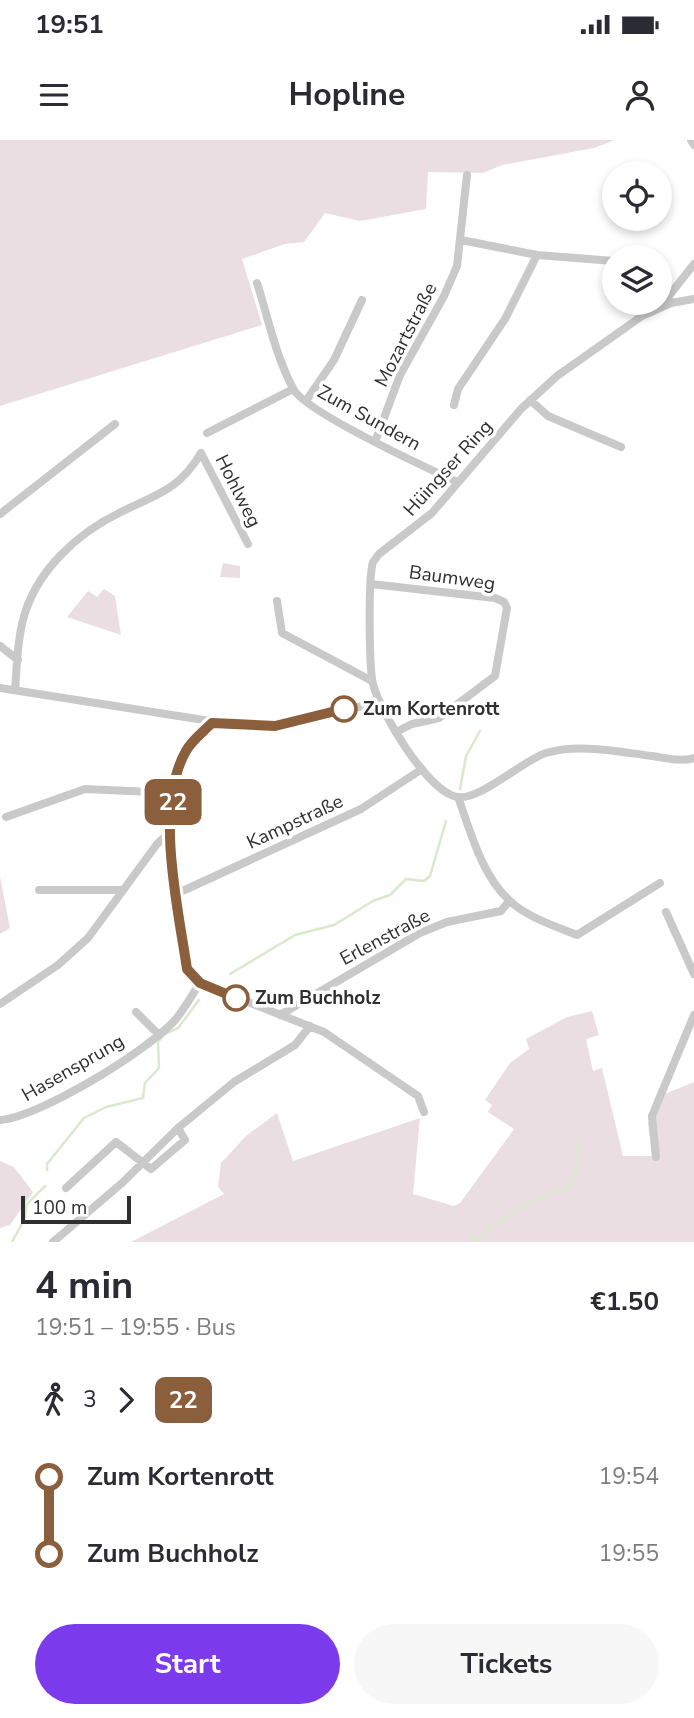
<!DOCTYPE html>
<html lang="en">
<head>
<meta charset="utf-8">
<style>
	:root { --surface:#fff; --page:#f7f7f7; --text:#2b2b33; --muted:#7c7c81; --accent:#7c3aed }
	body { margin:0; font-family:"Nunito Sans",sans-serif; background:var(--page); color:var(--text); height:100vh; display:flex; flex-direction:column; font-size:26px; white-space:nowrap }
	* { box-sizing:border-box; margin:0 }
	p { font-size:23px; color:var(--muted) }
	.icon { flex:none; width:38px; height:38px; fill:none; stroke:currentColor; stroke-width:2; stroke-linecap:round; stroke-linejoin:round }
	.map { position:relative; height:1102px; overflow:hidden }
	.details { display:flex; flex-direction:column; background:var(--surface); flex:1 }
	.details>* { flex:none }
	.badge { padding:0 14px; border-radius:10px; font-size:24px; line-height:46px }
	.fabs { position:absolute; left:602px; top:21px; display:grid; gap:14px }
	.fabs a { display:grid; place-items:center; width:70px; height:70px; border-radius:50%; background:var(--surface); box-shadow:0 4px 10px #0003; font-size:35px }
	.scale { position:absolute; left:21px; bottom:18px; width:110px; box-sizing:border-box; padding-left:7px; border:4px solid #2f2f2f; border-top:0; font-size:19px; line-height:24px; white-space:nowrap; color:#2f2f2f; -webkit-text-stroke:5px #fff; paint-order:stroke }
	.map>.badge { position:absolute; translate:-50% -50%; box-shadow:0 0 0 4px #fff }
	.legs { display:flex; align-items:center; gap:10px; height:77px; padding:0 35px; font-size:23px }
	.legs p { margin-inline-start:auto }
	.headline { display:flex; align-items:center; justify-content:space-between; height:119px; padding:0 35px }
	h1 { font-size:38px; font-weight:700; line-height:52px }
	.cta { display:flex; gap:14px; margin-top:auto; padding:14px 35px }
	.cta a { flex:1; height:80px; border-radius:42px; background:var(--accent); color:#fff; font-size:28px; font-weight:700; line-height:80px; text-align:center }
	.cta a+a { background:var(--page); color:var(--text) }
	ul { padding:0 35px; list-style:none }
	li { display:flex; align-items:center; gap:24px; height:77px; font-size:26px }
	li i { display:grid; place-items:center; width:10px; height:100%; margin:0 9px; background:currentColor }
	li i::after { content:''; width:18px; height:18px; margin:-9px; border:5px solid; border-radius:50%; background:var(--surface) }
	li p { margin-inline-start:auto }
	li:first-child i { background:linear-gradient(#0000 50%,currentColor 0) }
	li:last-child i { background:linear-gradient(currentColor 50%,#0000 0) }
	.status { display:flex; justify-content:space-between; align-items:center; height:49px; padding:0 35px; background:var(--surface); direction:ltr }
	.status svg { height:19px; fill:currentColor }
	header { display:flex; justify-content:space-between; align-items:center; height:91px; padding:0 35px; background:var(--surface); font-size:32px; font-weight:700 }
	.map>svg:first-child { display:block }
	.green { fill:#ebdee3 }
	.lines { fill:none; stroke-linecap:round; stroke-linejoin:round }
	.stream { stroke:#d9e9cc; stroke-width:2.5 }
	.minor { stroke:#c9c9c9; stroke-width:8 }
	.line-1-casing { stroke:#fff; stroke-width:16 }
	.line-1 { stroke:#8b5e3c; stroke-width:10 }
	.stop-1-dot { fill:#fff; stroke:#8b5e3c; stroke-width:3.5 }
	.labels { text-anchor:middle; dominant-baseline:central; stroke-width:7; stroke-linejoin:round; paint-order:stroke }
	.street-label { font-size:19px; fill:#2f2f2f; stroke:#fff }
	.stop-label { font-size:19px; font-weight:bold; fill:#2f2f2f; stroke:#fff; text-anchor:start }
</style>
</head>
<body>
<div class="status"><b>19:51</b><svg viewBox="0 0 49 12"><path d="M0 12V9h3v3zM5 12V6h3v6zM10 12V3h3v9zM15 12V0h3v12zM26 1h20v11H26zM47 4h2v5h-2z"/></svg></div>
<header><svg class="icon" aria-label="menu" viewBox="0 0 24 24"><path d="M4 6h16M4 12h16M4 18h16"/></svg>Hopline<svg class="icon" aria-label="person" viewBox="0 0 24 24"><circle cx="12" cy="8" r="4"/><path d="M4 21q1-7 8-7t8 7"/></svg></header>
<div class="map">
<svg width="694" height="1102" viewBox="0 0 694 1102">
	<rect width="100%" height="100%" fill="#fff"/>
	<path class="green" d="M 0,0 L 615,0 L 594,8 L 502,25 L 483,33 L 428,32 L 426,69 L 360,81 L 325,73 L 304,102 L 285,104 L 242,119 L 262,185 L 0,266 Z
		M 223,423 L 240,426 L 240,438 L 220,437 Z
		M 104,449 L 115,456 L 121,495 L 67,477 L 88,451 L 97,457 Z
		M 0,737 L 10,788 L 0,794 Z
		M 592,871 L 599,895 L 586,899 L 593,931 L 602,928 L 623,1016 L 652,1016 L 648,984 L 655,958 L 694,942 L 694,1102 L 131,1102 L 224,1054 L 218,1047 L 221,1023 L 246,996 L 277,973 L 293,1021 L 420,978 L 413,1054 L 454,1066 L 460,1063 L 514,989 L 488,972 L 492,965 L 485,960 L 510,923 L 529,909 L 526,899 L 567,877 Z
		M 0,1021 L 14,1027 L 33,1052 L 10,1085 L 0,1088 Z"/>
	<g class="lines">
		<path class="stream" d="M 460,649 L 466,616 L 480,591
			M 230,834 L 295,795 L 334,785 L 373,761 L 390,755 L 406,739 L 424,741 L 430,736 L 446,681
			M 47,1030 L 47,1024 L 84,978 L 106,967 L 143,958 L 145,943 L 159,928 L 158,902 L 165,894 L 178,888 L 199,860
			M 12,1102 L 25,1078 L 26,1065 L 45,1046
			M 470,1102 L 527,1063 L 571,1045 L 579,1020 L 577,1004"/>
		<path class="minor" d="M 691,0 L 694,5
			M 461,100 L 537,115 L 614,121
			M 257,143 C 268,177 276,218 294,250 C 308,273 427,328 457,342
			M 660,147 L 670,161
			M 668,157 L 694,124
			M 694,159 L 671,163 L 642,176 L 557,236 L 521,269 L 432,373 L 379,414 C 378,415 374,421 373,422 C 368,438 369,528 373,544 C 380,572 427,651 457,657 C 480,661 523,620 546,613 C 578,603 620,612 652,616 C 666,618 680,622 694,618
			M 530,260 L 548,276 L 621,307
			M 306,261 L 334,220 L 362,160
			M 454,265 L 458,249 L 505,179 L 537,115
			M 207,293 L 293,249
			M 375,302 L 400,235 L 444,156 L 457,126 L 467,35
			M 0,374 L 115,284
			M 371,444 L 495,458 L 504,462 L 507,468 L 495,536 L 439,578 L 412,584 L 396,592
			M 277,461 L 282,493 L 372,541
			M 0,506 L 18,520
			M 0,548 L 242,586 L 275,586 L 323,572 L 380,564
			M 15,550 C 17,527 17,502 23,480 C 35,432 77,393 121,372 C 157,354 179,350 201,313 L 248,404
			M 212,583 L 195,599 L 181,621 L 169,693 L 189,834 L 200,843 L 324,892 L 418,956 L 424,972
			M 458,657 C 470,690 482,736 509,760 C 526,777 555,786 577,795 L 660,743
			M 6,677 L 85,649 L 174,653
			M 39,750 L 123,750
			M 176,754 L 361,669 L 422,629
			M 666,772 L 694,834
			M 0,864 L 58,825 L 88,798 L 157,704 L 169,693
			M 136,872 L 158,894
			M 280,875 L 420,793 L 447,782 L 501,771 L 509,761
			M 0,980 C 40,977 149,910 176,879 C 185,868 192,855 200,843
			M 656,1017 L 652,976 L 694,875
			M 66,1048 L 116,1002 L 151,1029 L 185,1000 L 178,988
			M 53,1102 L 122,1043 L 178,988 L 234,942 L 295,905 L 310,886"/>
	</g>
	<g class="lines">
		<g class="line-1-casing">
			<path id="line-1" d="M 236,858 L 200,843 L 187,829 C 178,767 154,667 186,611 C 192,600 203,592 212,583 L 275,586 L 344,569"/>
		</g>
		<use href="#line-1" class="line-1"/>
	</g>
	<g class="stop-1-dot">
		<circle cx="344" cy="569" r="12"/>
		<circle cx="236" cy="858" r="12"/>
	</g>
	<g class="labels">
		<g class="street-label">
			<text transform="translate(406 195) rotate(-63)">Mozartstraße</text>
			<text transform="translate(369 278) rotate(29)">Zum Sundern</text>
			<text transform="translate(448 328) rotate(-48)">Hüingser Ring</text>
			<text transform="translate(238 351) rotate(63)">Hohlweg</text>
			<text transform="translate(452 438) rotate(8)">Baumweg</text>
			<text transform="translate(295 682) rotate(-25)">Kampstraße</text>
			<text transform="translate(385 797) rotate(-28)">Erlenstraße</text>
			<text transform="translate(73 928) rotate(-30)">Hasensprung</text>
		</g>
		<g class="stop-label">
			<text x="363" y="569">Zum Kortenrott</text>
			<text x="255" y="858">Zum Buchholz</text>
		</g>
	</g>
</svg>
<div class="fabs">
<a><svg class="icon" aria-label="locate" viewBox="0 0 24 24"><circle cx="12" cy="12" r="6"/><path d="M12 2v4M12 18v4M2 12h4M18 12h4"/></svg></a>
<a><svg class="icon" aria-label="layers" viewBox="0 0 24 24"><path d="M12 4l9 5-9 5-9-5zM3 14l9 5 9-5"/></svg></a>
</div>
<div class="scale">100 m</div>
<b class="badge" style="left:173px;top:662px;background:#8b5e3c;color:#fff">22</b>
</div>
<section class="details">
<div class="headline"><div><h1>4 min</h1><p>19:51 – 19:55 · Bus</p></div><b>€1.50</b></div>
<div class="legs"><svg class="icon" aria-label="walk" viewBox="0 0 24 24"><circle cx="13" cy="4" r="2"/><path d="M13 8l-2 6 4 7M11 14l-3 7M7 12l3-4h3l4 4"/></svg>3<svg class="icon" aria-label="forward" viewBox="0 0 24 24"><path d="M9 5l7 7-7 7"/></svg><b class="badge" style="background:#8b5e3c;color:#fff">22</b></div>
<ul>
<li><i style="color:#8b5e3c"></i><b>Zum Kortenrott</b><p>19:54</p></li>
<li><i style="color:#8b5e3c"></i><b>Zum Buchholz</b><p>19:55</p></li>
</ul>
<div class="cta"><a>Start</a><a>Tickets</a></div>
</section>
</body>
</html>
